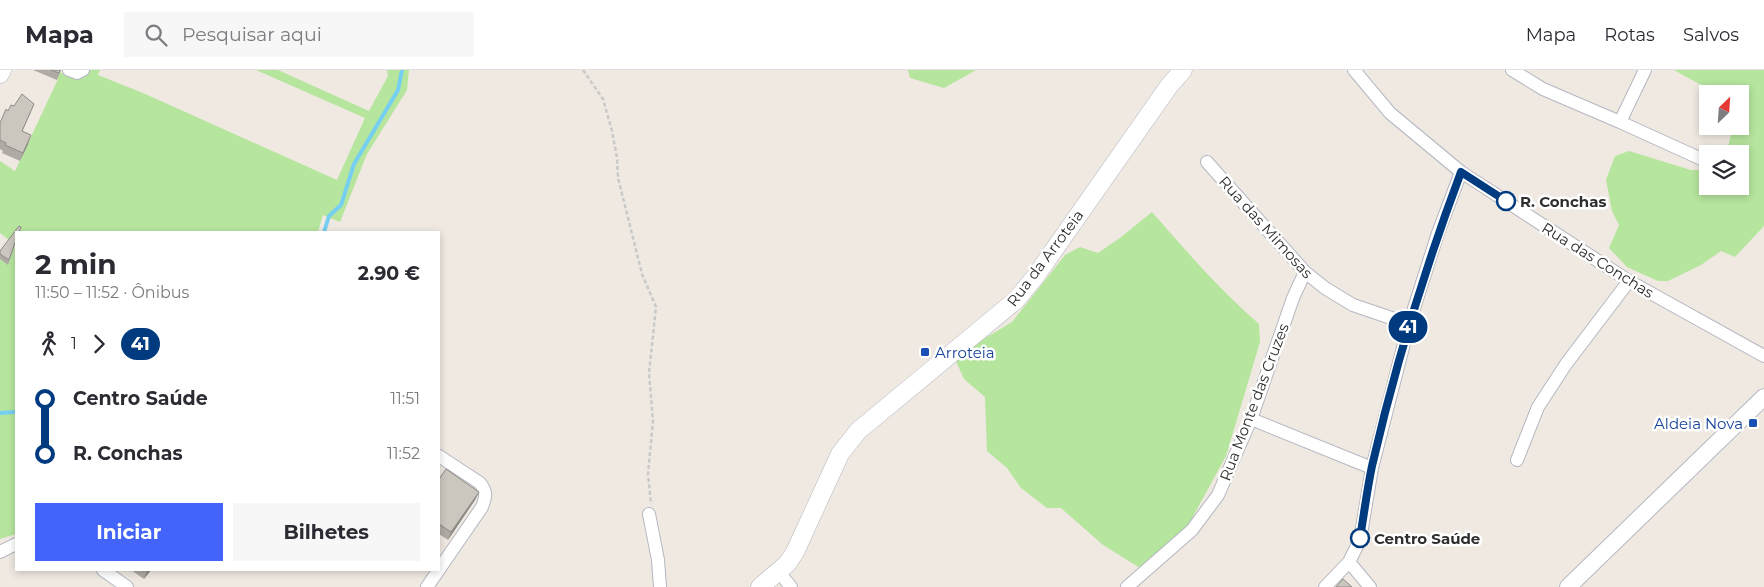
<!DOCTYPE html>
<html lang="pt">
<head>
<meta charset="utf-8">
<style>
	:root { --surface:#fff; --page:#f7f7f7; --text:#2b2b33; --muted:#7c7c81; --line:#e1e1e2; --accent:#4264fb }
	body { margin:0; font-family:Montserrat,sans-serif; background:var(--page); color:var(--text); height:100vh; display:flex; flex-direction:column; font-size:19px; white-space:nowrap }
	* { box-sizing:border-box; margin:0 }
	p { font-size:16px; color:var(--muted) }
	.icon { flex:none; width:28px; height:28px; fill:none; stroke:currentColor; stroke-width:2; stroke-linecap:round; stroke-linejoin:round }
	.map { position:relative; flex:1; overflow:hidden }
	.drawer { position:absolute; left:15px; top:161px; width:425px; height:340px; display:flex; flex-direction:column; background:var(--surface); border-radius:0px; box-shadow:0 2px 8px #0003 }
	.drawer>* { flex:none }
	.badge { padding:0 10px; border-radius:16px; font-size:18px; line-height:32px }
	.needle { width:32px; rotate:25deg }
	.tools { position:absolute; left:1699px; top:15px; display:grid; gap:10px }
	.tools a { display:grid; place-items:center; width:50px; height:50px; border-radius:0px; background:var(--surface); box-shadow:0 2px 8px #0003; font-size:25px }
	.map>.badge { position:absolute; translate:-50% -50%; box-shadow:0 0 0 2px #fff }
	.legs { display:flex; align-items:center; gap:8px; height:55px; padding:0 20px; font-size:16px }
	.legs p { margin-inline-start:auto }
	.summary { display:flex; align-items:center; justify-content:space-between; height:85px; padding:0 20px }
	h1 { font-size:28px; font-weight:700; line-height:38px }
	.action { display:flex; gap:10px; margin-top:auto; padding:10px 20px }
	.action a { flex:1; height:58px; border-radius:0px; background:var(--accent); color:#fff; font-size:20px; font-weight:700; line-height:58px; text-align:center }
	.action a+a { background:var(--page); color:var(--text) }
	ul { padding:0 20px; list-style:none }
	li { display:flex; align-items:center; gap:18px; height:55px; font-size:19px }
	li i { display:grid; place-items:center; width:8px; height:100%; margin:0 6px; background:currentColor }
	li i::after { content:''; width:12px; height:12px; margin:-6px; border:4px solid; border-radius:50%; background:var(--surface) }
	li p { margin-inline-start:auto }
	li:first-child i { background:linear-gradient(#0000 50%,currentColor 0) }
	li:last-child i { background:linear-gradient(currentColor 50%,#0000 0) }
	header { display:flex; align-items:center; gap:30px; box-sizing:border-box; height:70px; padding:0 25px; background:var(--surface); border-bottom:1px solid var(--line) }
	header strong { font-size:24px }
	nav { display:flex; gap:28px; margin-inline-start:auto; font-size:18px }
	.search { width:350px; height:45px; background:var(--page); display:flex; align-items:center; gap:12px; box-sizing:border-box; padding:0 18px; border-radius:0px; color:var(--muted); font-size:19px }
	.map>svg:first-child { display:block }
	.green { fill:#b6e59e }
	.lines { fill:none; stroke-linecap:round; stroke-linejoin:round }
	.stream { stroke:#75cff0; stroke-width:4 }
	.minor-casing { stroke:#b4b7c1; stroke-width:14 }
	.tertiary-casing { stroke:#b4b7c1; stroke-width:18 }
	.secondary-casing { stroke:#b4b7c1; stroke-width:19 }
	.path { stroke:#c9c9c9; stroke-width:2.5; stroke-dasharray:4 2.5; stroke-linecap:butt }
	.minor { stroke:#fff; stroke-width:12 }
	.tertiary { stroke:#fff; stroke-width:16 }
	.secondary { stroke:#fff; stroke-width:18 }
	.wall { fill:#afaba4 }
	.shaded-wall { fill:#8e8b86 }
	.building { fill:#cbc7bf; stroke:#8e8b86 }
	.line-1-casing { stroke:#fff; stroke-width:11 }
	.line-1 { stroke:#003b80; stroke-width:8 }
	.stop-1-dot { fill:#fff; stroke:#003b80; stroke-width:2.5 }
	.transit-dot { fill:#1a4fb4; stroke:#fff; stroke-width:2 }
	.labels { text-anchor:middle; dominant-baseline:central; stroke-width:5; stroke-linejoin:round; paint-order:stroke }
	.stop-label { font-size:15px; font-weight:bold; fill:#2e2e2e; stroke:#fff; text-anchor:start }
	.street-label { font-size:15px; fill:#2e2e2e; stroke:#fff }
	.transit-label { font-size:15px; fill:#164399; stroke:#fff; text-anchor:start }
</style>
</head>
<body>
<header>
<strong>Mapa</strong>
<div class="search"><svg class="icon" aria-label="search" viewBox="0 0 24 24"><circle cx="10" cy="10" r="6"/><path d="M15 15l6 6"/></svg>Pesquisar aqui</div>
<nav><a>Mapa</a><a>Rotas</a><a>Salvos</a></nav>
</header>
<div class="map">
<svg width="1764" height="517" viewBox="0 0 1764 517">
	<rect width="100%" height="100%" fill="#efe9e1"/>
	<path class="green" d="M 56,0 C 67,6 73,10 86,6 L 89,0 L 100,0 L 98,5 L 143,23 L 337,110 L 365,48 L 256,0 L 278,0 L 369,41 L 388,6 L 387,0 L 409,0 L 407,20 L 367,84 L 340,152 L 323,145 L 318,162 L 16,162 L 16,464 L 0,469 L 0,189 L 8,194 L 15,175 L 0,163 L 0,91 L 15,101 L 58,9 Z
		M 908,0 L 976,0 L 944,18 L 910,8 Z
		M 1674,0 L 1764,0 L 1764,156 L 1735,187 L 1721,181 L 1701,195 L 1668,211 L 1658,211 L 1627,197 L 1609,178 L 1619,155 L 1612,141 L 1606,110 L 1615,86 L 1629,81 L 1691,100 L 1707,100 L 1708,116 L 1740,116 L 1740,84 L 1723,84 L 1728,77 L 1733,56 L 1740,56 L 1740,24 L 1717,24 Z
		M 1152,142 C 1186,181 1220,220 1259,254 L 1260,272 L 1226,386 L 1184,463 L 1140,498 L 1103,475 L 1061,438 L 1047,438 L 1021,418 L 1007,398 L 987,381 L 985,327 L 964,309 L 954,287 L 1012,252 L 1065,185 L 1080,177 L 1098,183 L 1120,168 Z"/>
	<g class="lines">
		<path class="stream" d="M 324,162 L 329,146 L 341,135 L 354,94 L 398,20 L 402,0
			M 0,343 L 16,342"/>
		<g class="minor-casing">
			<path id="minor" d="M 69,0 L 77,3 L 83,0
				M 1354,0 L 1390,43 L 1461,102 L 1629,211 L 1764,286
				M 1512,0 L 1543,19 L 1620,52 L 1645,0
				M 1620,52 L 1708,92
				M 1207,92 L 1305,202 L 1325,218 L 1353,235 L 1409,254
				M 1251,349 L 1372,398
				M 1517,390 L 1538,337 L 1566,294 L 1629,211
				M 649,444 L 658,490 L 660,517
				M 0,482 L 16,474
				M 1349,492 L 1370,517
				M 103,500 L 127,517
				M 779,502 L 791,517
				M 427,517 L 482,437 C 486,427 487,422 480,413 L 439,386
				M 1127,517 L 1192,460 L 1218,425 L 1251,349 L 1293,228 L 1305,202
				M 1325,517 L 1349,492 L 1360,470 L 1372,398 L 1409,254 L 1438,163 L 1461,102"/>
		</g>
		<g class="tertiary-casing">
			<path id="tertiary" d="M 1568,517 L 1764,327"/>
		</g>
		<g class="secondary-casing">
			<path id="secondary" d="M 0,4 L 2,0
				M 760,517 L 787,494 L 795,482 L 840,384 L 858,361 L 1016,230 L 1035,207 L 1169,16 L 1183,0"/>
		</g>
		<path class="path" d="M 583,0 L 603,29 L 612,61 L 617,88 L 618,108 L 642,204 L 656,237 L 649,303 L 653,351 L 648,404 L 651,434"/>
		<use href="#minor" class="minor"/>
		<use href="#tertiary" class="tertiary"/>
		<use href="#secondary" class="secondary"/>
	</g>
	<path class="wall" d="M 33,0 L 61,0 L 57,10 Z
		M 8,41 L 31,42 L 22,62 L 28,74 L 20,91 L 2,83 L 3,81 L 0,79 L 0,53 Z
		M 16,170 L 8,195 L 0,189 L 0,181 Z
		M 439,409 L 479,422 L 475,430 L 448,470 L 439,464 Z
		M 131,500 L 151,500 L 144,509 Z"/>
	<path class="shaded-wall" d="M 31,65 L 28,74 L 20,91 L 23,83 Z
		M 479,422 L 475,430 L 448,470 L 451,462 Z
		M 147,500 L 151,500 L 144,509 Z"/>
	<path class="building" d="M 51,0 L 60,0 L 59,3 Z
		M 22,24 L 34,34 L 22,61 L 31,65 L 23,83 L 5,75 L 6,73 L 0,70 L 0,53 L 6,39 L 8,41 L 11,35 L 14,36 Z
		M 19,156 L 21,157 L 19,162 L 16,162 L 16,170 L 9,190 L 0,184 L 0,181 Z
		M 446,399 L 479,422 L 451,462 L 439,454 L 439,409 Z
		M 1343,509 L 1352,517 L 1336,517 Z"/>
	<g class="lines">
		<g class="line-1-casing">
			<path id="line-1" d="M 1360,468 C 1364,444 1367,420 1372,396 C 1395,296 1425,198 1461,102 L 1506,131"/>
		</g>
		<use href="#line-1" class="line-1"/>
	</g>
	<g class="stop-1-dot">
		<circle cx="1506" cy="131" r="9"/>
		<circle cx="1360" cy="468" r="9"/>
	</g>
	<g class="transit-dot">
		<rect x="920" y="277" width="10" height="10" rx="2.5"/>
		<rect x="1748" y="348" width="10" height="10" rx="2.5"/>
	</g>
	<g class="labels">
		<g class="stop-label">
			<text x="1520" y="131">R. Conchas</text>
			<text x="1374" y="468">Centro Saúde</text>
		</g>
		<g class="street-label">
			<text transform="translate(1266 157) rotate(48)">Rua das Mimosas</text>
			<text transform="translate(1045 188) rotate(-53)">Rua da Arroteia</text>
			<text transform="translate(1598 190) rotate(32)">Rua das Conchas</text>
			<text transform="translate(1254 332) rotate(-69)">Rua Monte das Cruzes</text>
		</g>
		<g class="transit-label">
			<text x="935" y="282">Arroteia</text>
			<text x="1743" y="353" text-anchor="end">Aldeia Nova</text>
		</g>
	</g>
</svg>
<div class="tools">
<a><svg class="needle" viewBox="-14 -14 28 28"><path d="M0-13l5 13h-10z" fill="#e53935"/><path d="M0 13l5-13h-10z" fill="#7c7c81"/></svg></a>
<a><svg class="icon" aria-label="layers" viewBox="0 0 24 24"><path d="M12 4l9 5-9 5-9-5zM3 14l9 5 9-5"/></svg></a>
</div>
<b class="badge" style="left:1408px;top:257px;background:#003b80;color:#fff">41</b>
<section class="drawer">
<div class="summary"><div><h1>2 min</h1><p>11:50 – 11:52 · Ônibus</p></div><b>2.90 €</b></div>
<div class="legs"><svg class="icon" aria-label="walk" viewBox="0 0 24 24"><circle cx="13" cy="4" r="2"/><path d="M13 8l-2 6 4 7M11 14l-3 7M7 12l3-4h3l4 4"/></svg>1<svg class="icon" aria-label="forward" viewBox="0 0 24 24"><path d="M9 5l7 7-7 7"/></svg><b class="badge" style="background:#003b80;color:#fff">41</b></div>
<ul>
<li><i style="color:#003b80"></i><b>Centro Saúde</b><p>11:51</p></li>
<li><i style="color:#003b80"></i><b>R. Conchas</b><p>11:52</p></li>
</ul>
<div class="action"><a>Iniciar</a><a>Bilhetes</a></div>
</section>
</div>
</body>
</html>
